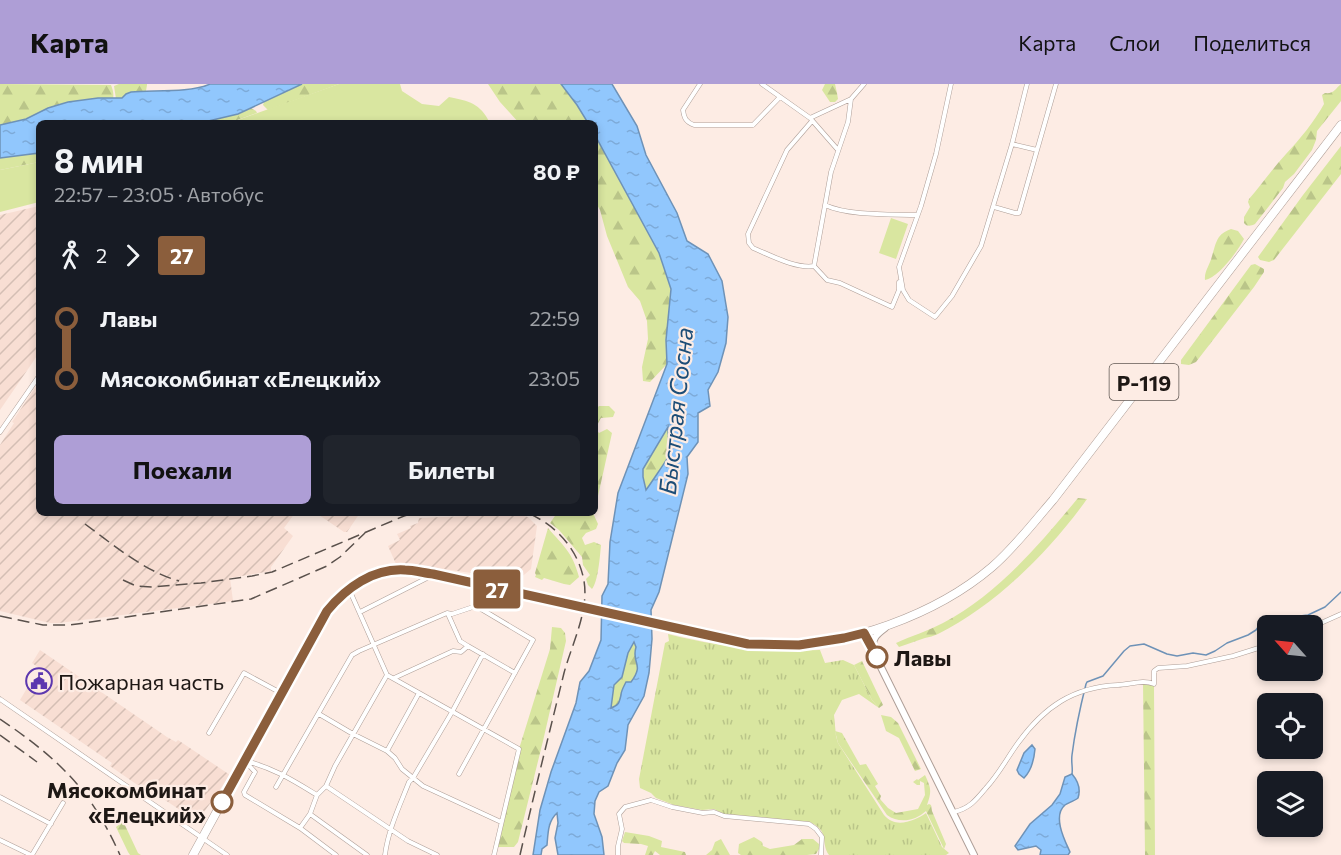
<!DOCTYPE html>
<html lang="ru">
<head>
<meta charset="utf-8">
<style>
	:root { --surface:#171b24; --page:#20242c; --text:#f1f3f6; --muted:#9ea1a6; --accent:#ae9ed6 }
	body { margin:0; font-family:Commissioner,sans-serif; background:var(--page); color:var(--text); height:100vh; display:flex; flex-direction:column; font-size:22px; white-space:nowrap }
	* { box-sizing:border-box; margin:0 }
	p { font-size:20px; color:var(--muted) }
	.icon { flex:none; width:33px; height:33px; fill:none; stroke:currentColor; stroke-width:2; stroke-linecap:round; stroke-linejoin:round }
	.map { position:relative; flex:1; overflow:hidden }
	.sheet { position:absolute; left:36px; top:36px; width:562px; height:396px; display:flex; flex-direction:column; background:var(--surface); border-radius:9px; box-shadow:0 3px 9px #0003 }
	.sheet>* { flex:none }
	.badge { padding:0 12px; border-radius:4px; font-size:21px; line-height:39px }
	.needle { width:39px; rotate:297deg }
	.fabs { position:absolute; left:1257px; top:531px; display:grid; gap:12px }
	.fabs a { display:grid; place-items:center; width:66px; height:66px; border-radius:9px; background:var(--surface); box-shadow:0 3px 9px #0003; font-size:30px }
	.map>.badge { position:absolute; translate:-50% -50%; box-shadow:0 0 0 3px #fff }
	.legs { display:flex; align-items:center; gap:9px; height:66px; padding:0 18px; font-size:20px }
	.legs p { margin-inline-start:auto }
	.overview { display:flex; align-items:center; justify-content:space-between; height:102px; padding:0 18px }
	h1 { font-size:33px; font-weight:700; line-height:45px }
	.cta { display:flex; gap:12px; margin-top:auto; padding:12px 18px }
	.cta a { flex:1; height:69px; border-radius:9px; background:var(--accent); color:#111; font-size:24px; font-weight:700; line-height:69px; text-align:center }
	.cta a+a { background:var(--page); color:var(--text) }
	ul { padding:0 18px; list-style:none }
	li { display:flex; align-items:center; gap:21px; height:60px; font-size:22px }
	li i { display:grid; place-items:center; width:9px; height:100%; margin:0 8px; background:currentColor }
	li i::after { content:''; width:15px; height:15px; margin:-8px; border:4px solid; border-radius:50%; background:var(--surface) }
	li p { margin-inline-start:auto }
	li:first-child i { background:linear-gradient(#0000 50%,currentColor 0) }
	li:last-child i { background:linear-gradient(currentColor 50%,#0000 0) }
	header { display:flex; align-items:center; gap:36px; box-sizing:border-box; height:84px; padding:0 30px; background:var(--accent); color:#111 }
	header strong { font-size:28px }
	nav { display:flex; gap:33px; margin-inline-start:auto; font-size:21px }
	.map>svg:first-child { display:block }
	.industrial { fill:url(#industrial-furrows) }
	.grass { fill:url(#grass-tufts) }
	.forest { fill:url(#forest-firs) }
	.green { fill:#d9e6a0 }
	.water { fill:url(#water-ripples); stroke:#6e92b7; stroke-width:1.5; fill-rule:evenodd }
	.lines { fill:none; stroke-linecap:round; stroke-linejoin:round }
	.stream { stroke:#6e92b7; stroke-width:1.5 }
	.minor-casing { stroke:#ae9e97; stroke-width:5 }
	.major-casing { stroke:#ae9e97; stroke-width:8 }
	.highway-casing { stroke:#ae9e97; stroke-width:9 }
	.minor { stroke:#fff; stroke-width:4 }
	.major { stroke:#fff; stroke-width:6 }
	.highway { stroke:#fff; stroke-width:8 }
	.rail { stroke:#5a514c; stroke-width:1.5; stroke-dasharray:12 6; stroke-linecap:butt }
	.highway-bridge-casing { stroke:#ae9e97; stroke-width:9; stroke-linecap:butt }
	.highway-bridge { stroke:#fff; stroke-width:8 }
	.line-1-casing { stroke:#fff; stroke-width:14 }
	.line-1 { stroke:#8b5e3c; stroke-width:9 }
	.stop-1-dot { fill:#fff; stroke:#8b5e3c; stroke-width:3 }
	.labels { text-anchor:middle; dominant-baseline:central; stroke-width:4.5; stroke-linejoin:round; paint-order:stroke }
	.shield { fill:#fdece4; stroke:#615853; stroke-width:1.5 }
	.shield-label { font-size:21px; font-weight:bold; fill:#1e1815 }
	.stop-label { font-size:22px; font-weight:bold; fill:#1e1815; stroke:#fdece4; text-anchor:start }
	.poi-label { font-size:22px; fill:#1e1815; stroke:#fdece4; text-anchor:start }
	.water-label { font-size:24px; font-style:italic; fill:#1c4d77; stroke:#fdece4 }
</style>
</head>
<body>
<header>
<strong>Карта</strong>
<nav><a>Карта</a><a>Слои</a><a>Поделиться</a></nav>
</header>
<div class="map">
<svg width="1341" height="771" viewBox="0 0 1341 771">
	<defs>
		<pattern id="industrial-furrows" width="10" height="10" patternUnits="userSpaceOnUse" patternTransform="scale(1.5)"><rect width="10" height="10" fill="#f8ded3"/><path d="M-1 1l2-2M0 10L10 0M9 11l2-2" fill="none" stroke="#d4beb4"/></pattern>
		<pattern id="grass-tufts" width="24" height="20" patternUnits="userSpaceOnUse" patternTransform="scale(1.5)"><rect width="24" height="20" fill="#d9e6a0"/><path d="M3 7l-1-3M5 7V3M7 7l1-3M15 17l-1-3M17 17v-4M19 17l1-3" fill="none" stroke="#bac589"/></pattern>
		<pattern id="forest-firs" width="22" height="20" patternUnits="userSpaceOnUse" patternTransform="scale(1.5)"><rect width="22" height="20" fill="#d9e6a0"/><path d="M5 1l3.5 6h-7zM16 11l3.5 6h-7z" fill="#bac589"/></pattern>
		<pattern id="water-ripples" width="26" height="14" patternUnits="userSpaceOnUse" patternTransform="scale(1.5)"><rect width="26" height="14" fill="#91c7fd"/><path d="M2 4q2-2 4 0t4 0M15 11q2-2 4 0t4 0" fill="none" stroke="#7daad8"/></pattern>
	</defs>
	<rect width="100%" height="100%" fill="#fdece4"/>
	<path class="industrial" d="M 39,122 L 39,269 L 0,326 L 0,131 Z
		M 39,298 L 39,429 L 295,429 L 284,444 L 293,452 L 271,483 L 271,487 L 230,494 L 233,517 L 59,539 L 50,539 L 0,527 L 0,361 L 14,339 L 12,338 Z
		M 316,429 L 360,429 L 347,448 L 344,448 Z
		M 516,430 L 528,433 L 537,442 L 531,485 L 519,495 L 464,488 L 418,481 L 396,480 L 388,462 L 400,456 L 397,450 L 411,444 L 410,442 L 418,439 L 419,434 Z
		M 40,566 L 167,653 L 176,658 L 178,656 L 230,691 L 202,731 L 192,734 L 141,700 L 139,702 L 110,682 L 112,679 L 20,616 L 39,584 L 32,579 Z"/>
	<path class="grass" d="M 668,550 C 718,563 768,568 820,566 L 825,579 L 843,576 L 854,581 L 872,616 L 879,624 L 859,610 L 842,616 L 834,631 L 836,652 L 838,659 L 884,731 C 886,733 889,736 892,737 C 902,742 918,735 926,729 L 942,763 L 949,769 L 946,771 L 829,771 C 820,759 831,748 810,738 L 724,730 L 714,725 L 702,726 L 674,721 L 656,714 L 651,709 L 640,704 L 639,695 L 665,559 L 669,557 Z"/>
	<path class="forest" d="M 0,0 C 37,0 74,1 111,1 C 113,6 114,10 113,15 L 98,14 L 48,24 L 26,35 L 0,41 Z
		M 119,0 L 147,0 L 147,1 L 146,7 L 131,8 L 122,14 L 116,15 L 114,2 Z
		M 302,0 L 339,0 L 268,26 L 263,21 L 264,18 Z
		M 488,0 L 561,0 L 577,21 L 588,39 L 519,39 L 500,18 Z
		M 825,0 L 835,0 L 837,9 L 838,15 L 835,18 L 830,18 L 822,6 Z
		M 1341,0 L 1341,17 L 1317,47 L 1316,56 L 1312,66 L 1294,90 L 1285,98 L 1283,104 L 1255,140 C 1251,142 1247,143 1244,139 L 1244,133 L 1250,123 L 1248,118 L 1249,115 C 1262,100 1273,84 1286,70 C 1300,55 1314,38 1324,20 L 1322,11 L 1325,9 C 1334,10 1335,5 1341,0 Z
		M 251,24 L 256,27 L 257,29 L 229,39 L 200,39 L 238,30 Z
		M 596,53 L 659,169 L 671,205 L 666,256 L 667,280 L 650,298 L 643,297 L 642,283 L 648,255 L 647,237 L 640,217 L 628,203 L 607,152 L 600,126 L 596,119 Z
		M 1341,62 L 1341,90 L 1274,176 L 1269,178 L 1260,176 L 1258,173 L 1303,111 Z
		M 39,69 L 39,78 L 0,86 L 0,74 Z
		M 1231,145 L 1238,147 L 1244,155 C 1238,167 1218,194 1205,196 C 1204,187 1210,181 1212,172 C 1214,166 1215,159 1219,153 C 1222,149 1226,147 1231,145 Z
		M 1255,180 L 1264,185 L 1264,188 L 1254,203 L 1196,278 L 1189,281 L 1181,280 L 1181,276 L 1251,181 Z
		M 599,322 L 609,322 L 615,328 L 613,333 L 601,334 C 598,339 595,344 599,349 L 607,345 L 612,349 L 596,421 L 596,325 Z
		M 669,342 C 668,351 670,364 668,372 C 666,377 649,402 646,406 L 643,393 L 643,385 Z
		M 1078,414 L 1087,415 C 1050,467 995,522 938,550 C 934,552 929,553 925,554 C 916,557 908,560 899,563 L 896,559 C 911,552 928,547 943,539 C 998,510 1039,461 1078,414 Z
		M 557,429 L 593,429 L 598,440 L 596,445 L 586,449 L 582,454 L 585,461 L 594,458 L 601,461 C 600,472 598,498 592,505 L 588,501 L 586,495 L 590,491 L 583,481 L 582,473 L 559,446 L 550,439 Z
		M 548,444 C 564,463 572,467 579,493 L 570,501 L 564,500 L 544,494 L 542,496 L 535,493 L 536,491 L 535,489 Z
		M 552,543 L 561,544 L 565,549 L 566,557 L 543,657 L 518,758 L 514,763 L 496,763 L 519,665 L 550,565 Z
		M 633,558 L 636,563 L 638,587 L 621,611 L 621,617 L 617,622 L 610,624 L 614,601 L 622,593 L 628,569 Z
		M 862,577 L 883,621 L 879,624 L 872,616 L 854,581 Z
		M 1143,599 L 1154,601 L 1155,771 L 1145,771 Z
		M 881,631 L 891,633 L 898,639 L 921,685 L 915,687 L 899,654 L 886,647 Z
		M 835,647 L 842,649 L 860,681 L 866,680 L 878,700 L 875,702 L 881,712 L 880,715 L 888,724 L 896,729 L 918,725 L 925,711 L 924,699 L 920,697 L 920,701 L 917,701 L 913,698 L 917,695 L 918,696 L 925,691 C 931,704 932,707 927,721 L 929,720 L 931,721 L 932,727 L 946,760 L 944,765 L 926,727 C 915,737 899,740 887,731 L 838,659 Z
		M 123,737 L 138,769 L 141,771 L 130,771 L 128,768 L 116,743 Z
		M 625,748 L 649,752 L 662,757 L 661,763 L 685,768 L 686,771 L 660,771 L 655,767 L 653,771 L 645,771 L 648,762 L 641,760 L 624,759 L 622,757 Z
		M 754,753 L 762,758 L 763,762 L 770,765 L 794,761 L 802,755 L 813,755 L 819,760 L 819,765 L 816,770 L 807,771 L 741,771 L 738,769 L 739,760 Z
		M 721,755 L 730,771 L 706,771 L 712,766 L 715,758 Z"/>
	<path class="green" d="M 339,0 L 400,0 L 402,7 L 422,20 L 439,22 L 449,13 C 469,17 480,19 490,39 L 302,39 L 300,38 L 229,39 Z
		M 39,78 L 39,118 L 0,128 L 0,86 Z
		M 891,134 L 908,140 L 896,175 L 879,169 Z"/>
	<path class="water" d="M 210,0 L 302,0 L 238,30 L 200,39 L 39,39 L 39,69 L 0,74 L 0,41 L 26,35 L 48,24 L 68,18 L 98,14 L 122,14 L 126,10 L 131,8 C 154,6 190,9 210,0 Z
		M 561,0 L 612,0 L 637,42 L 646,71 L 677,129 L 687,157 L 708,170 L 722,197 L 728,233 L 726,259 L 718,288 L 708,306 L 710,322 L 698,329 L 698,358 L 687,373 L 688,390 L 659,508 L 651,526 L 652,555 L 649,589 L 644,612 L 628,641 L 625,666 L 617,679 L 608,702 L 599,708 L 595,717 L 594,730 L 602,753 L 604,771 L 558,771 L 555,754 L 558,739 L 557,729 C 548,737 548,749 547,761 L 542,765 L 541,771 L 533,771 L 540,726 L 551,688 L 576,619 L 580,598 L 589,587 L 601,556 L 602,512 L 608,500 L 610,458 L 618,409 L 667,280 L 666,256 L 671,205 L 659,169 L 596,53 L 596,39 L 588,39 L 577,21 ZM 668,343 C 668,351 670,366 668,373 C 666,377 649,402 646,406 L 643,393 L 643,385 ZM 634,558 L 636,563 C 631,580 645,579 631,598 L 626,598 C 624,602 621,607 621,611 C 619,619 619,621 611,624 L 614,601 L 622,593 L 628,569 Z
		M 1032,661 L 1035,665 C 1034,676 1032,686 1024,694 L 1019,690 L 1017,686 L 1024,669 Z
		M 1072,690 C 1078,697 1081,705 1078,714 C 1074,717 1068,719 1065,721 C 1052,732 1065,757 1070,768 L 1068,771 L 1040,771 L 1041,766 L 1036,762 L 1018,766 L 1015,762 L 1030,740 L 1052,721 L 1060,710 L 1065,693 Z"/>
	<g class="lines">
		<path class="stream" d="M 1072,690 C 1073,684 1071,678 1072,671 C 1075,647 1080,624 1086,600 L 1087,598 L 1103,592 L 1124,567 L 1130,562 L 1144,560 L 1167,570 L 1177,572 L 1193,569 L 1206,571 L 1215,567 L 1227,559 L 1248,551 L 1256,546 L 1261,539 L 1268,536 L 1308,531 L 1325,523 L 1341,508"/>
		<g class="minor-casing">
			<path id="minor" d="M 700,0 L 683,26 C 684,34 686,38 694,41 L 753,41 L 780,13
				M 762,0 L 810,34 L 838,66
				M 951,0 L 936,70 L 921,122 L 899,183 L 903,206 L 909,216 L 935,233 L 952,212 L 981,162 L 1012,60 L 1027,0
				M 810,34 L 851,15 L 864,0
				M 812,37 L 787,66 L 748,150 L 749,159 L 753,164 C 770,171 796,185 814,182
				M 1012,60 L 1037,66
				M 825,121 C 848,132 891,130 917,131
				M 994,123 L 1015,129 L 1019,129 L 1056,0
				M 814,182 L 831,88 L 848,38 L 851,15
				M 814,182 L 827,196 L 840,199 L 892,223 L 899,206 L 899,198
				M 0,348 L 39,292
				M 349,505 L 387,591 L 519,665 L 494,771
				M 360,528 L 433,491
				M 448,530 L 460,557 L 468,562
				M 1312,543 L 1341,530
				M 394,594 L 453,567 L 461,568 L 468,562 L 515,589
				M 0,615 L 227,771
				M 319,630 L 353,650 L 387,667 L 395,674 L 402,685 L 423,702 L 501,738
				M 209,649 L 244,589 L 281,609
				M 387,667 L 419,609
				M 245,677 L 255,688 L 244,708 L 245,711 L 300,744 L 336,771
				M 245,677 C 272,683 294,697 317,711
				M 326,702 L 408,757 L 437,771
				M 276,703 L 352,571 L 359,567 L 447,529 L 452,530 L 476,522 L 533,556 L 459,690
				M 0,713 L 51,740
				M 954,728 C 970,724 976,716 986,704 C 999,690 1007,674 1018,659 C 1044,623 1073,603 1118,601 C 1129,601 1143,595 1154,600 L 1154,587 L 1158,584 L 1187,582 L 1233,572 L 1268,561
				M 310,730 L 367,771
				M 300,744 L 310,730 L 317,711 L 326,702 L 335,682 L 387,591
				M 0,756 L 31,771
				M 32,771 L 63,719
				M 385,771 C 388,746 400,721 409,698 L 413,694 L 452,628 L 483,570
				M 618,771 L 618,762 L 622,745 L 619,730 L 625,723 L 651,716 L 672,723 L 703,729 L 714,728 L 724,732 L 809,740 L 816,745 L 822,753 L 821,771"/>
		</g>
		<g class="major-casing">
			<path id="major" d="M 864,549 L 974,771
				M 873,564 C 872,554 877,550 885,544"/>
		</g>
		<g class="highway-casing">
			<path id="highway" d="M 671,543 C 705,550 739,560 773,561 C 846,564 937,530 992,483 C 1015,463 1033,439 1053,416 L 1341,41
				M 193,771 L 319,541 C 335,516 355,494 385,487 C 410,482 439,492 463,497 C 499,505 535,513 572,520"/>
		</g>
		<use href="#minor" class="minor"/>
		<use href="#major" class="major"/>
		<use href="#highway" class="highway"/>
		<path class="rail" d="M 85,440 C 115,462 144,487 179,497
			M 123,496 L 136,502 L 152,503 L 201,499 L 252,492 L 272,488 L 404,432 L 415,429
			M 0,532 L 43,541 L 70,541 L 251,515 L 327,482 L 340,473 L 366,448
			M 0,635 C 22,650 44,666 63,685 C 88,709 106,740 120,771
			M 0,651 L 37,678
			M 520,771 C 534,710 549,650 564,589 C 572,559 591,524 583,492 C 576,463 555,441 528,429"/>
		<g class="highway-bridge-casing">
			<path id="highway-bridge" d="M 572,520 L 671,543"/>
		</g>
		<use href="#highway-bridge" class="highway-bridge"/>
	</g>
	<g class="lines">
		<g class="line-1-casing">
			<path id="line-1" d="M 222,718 L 327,527 C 346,504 373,484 405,486 C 414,486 424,489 433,490 L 748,560 L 799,561 L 844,554 L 864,549 L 877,573"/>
		</g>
		<use href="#line-1" class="line-1"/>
	</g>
	<defs>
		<g id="civic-ring" transform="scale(1.35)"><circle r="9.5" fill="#fdece4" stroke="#5c37af" stroke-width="1.5"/><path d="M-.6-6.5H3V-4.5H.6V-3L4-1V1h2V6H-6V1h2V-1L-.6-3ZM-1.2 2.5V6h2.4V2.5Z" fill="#5c37af"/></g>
	</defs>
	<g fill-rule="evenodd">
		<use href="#civic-ring" x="39" y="597"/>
	</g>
	<g class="stop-1-dot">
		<circle cx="877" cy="573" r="10"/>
		<circle cx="222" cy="718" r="10"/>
	</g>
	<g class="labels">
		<rect class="shield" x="1109.5" y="280" width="69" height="36" rx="4.5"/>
		<g class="shield-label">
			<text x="1144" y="298">Р-119</text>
		</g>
		<g class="stop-label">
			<text x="894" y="573">Лавы</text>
			<text x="206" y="705" text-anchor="end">Мясокомбинат<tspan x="206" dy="25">«Елецкий»</tspan></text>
		</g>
		<g class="poi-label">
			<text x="58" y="597">Пожарная часть</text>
		</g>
		<g class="water-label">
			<text transform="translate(675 327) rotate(-84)">Быстрая Сосна</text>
		</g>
	</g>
</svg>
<div class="fabs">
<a><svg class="needle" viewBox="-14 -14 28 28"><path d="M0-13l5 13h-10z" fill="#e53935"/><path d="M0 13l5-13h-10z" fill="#9ea1a6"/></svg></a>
<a><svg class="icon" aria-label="locate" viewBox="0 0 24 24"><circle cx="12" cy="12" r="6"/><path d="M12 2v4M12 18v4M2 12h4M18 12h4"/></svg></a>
<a><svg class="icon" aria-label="layers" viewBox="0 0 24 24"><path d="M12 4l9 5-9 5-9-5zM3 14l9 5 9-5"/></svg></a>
</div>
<b class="badge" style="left:497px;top:505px;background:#8b5e3c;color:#fff">27</b>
<section class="sheet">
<div class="overview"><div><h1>8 мин</h1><p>22:57 – 23:05 · Автобус</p></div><b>80 ₽</b></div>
<div class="legs"><svg class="icon" aria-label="walk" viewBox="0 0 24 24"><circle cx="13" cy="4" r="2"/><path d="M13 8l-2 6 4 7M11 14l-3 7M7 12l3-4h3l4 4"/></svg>2<svg class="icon" aria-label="forward" viewBox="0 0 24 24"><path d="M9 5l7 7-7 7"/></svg><b class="badge" style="background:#8b5e3c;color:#fff">27</b></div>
<ul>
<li><i style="color:#8b5e3c"></i><b>Лавы</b><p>22:59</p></li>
<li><i style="color:#8b5e3c"></i><b>Мясокомбинат «Елецкий»</b><p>23:05</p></li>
</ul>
<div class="cta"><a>Поехали</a><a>Билеты</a></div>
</section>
</div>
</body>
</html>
